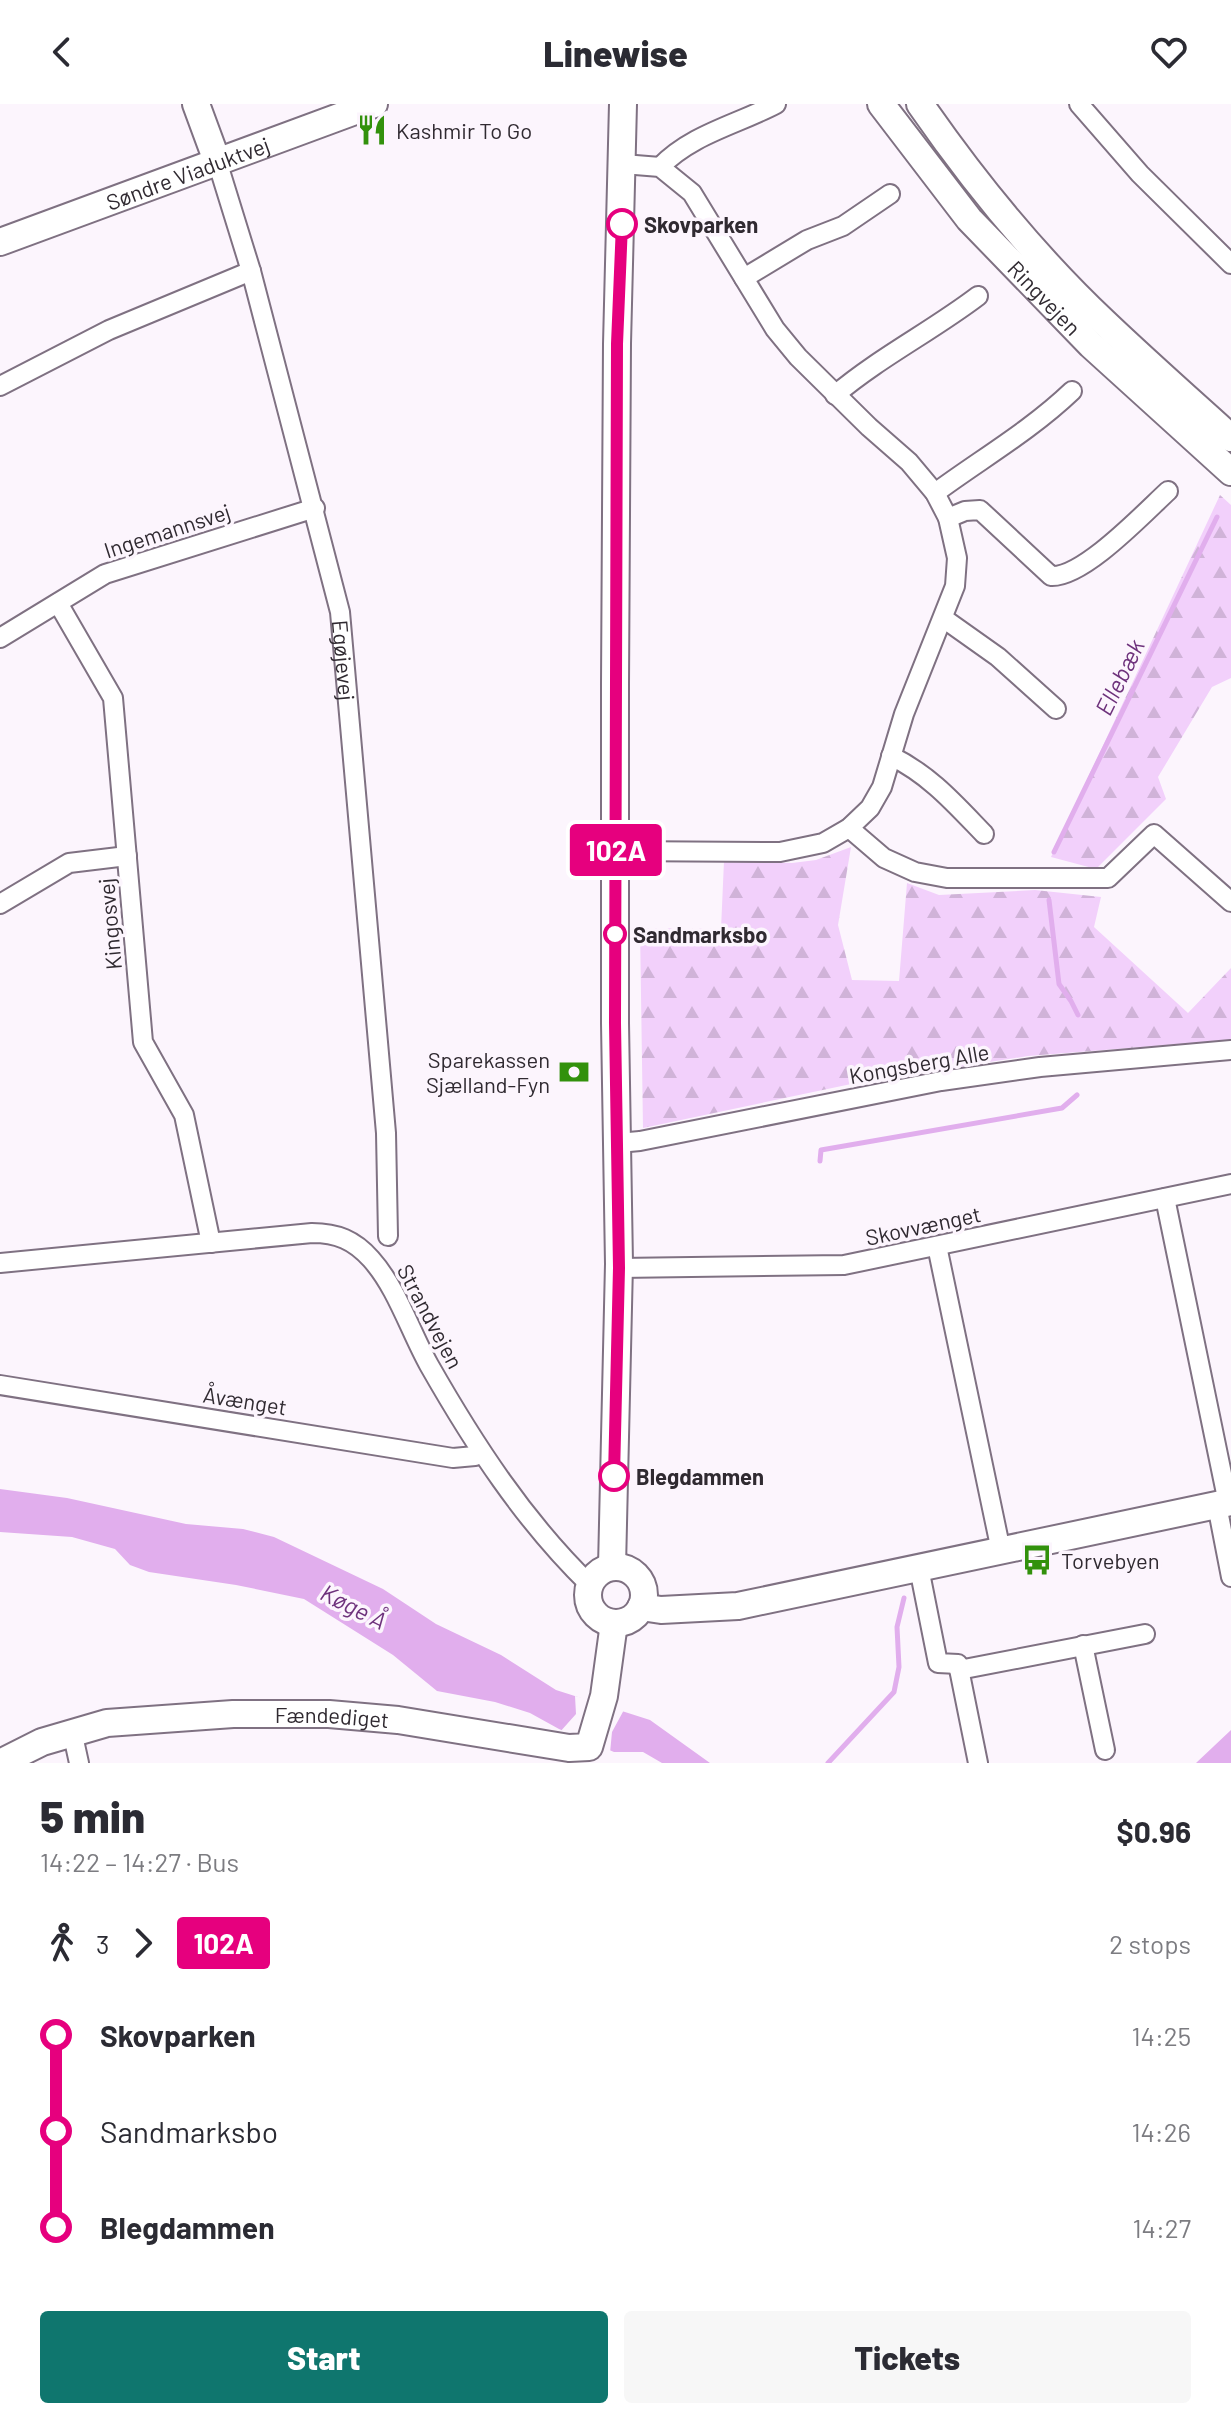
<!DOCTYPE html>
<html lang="en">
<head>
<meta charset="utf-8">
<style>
	:root { --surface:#fff; --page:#f7f7f7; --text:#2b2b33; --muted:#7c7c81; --accent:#0f766e }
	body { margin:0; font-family:Barlow,sans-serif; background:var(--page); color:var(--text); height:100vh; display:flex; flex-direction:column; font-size:30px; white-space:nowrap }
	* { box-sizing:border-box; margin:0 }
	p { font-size:26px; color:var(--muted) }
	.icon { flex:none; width:44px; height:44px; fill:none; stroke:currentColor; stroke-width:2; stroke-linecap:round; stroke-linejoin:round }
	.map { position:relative; height:1659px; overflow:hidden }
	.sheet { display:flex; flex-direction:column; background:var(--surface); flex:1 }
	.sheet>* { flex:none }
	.badge { padding:0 16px; border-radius:6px; font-size:28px; line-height:52px }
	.map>.badge { position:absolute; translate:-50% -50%; box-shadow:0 0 0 4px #fff }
	.legs { display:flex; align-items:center; gap:12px; height:88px; padding:0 40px; font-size:26px }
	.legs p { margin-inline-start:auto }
	.headline { display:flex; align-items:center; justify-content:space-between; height:136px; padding:0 40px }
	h1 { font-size:44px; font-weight:800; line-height:60px }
	.button { display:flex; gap:16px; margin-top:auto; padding:16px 40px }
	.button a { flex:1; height:92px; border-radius:8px; background:var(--accent); color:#fff; font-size:32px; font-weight:800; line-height:92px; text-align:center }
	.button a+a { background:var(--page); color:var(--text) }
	ul { padding:0 40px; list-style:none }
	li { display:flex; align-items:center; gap:28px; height:96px; font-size:30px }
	li i { display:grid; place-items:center; width:12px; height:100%; margin:0 10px; background:currentColor }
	li i::after { content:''; width:20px; height:20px; margin:-10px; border:6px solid; border-radius:50%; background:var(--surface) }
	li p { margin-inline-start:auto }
	li:first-child i { background:linear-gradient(#0000 50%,currentColor 0) }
	li:last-child i { background:linear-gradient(currentColor 50%,#0000 0) }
	header { display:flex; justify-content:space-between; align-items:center; height:104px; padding:0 40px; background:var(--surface); font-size:36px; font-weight:800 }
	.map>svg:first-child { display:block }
	.forest { fill:url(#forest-firs) }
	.water { fill:#e1aeed }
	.pier { fill:#fcf5fd }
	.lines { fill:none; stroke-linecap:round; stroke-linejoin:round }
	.stream { stroke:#e1aeed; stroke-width:5 }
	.street-casing { stroke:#7f7182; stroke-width:22 }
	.secondary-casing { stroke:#7f7182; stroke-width:30 }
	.street { stroke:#fff; stroke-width:18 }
	.secondary { stroke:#fff; stroke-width:26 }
	.line-1-casing { stroke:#fff; stroke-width:18 }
	.line-1 { stroke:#e6007e; stroke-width:12 }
	.stop-1-dot { fill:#fff; stroke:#e6007e; stroke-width:4 }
	.labels { text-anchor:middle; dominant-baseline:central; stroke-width:7; stroke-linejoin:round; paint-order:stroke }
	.poi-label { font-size:22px; fill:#302a31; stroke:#fcf5fd; text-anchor:start }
	.street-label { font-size:22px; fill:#302a31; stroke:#fcf5fd }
	.stop-label { font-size:22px; font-weight:bold; fill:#302a31; stroke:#fcf5fd; text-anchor:start }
	.water-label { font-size:24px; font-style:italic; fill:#6e327c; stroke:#fcf5fd }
</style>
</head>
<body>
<header><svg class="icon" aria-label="back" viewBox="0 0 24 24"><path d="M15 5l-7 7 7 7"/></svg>Linewise<svg class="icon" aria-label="heart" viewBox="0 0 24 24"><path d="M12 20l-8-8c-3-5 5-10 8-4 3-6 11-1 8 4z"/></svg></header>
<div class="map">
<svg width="1231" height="1659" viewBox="0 0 1231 1659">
	<defs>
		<pattern id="forest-firs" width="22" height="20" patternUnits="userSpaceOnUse" patternTransform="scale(2)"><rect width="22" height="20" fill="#f2d0fb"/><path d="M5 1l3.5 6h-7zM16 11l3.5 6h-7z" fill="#d0b3d8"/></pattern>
	</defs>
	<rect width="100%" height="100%" fill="#fcf5fd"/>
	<path class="forest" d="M 1220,391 L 1231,401 L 1231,574 L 1212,583 L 1158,673 L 1166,695 L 1096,765 L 1051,753 Z
		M 851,743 L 838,821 L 852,876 L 899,877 L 907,779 L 939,791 L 1035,786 L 1101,793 L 1094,823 L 1188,909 L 1231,864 L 1231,936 L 1028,952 L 856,979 L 643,1024 L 640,824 L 721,825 L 724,757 L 792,759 L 816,756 Z"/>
	<path class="water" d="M 0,1385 L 67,1394 L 186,1420 L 243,1425 L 274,1433 L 383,1485 L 436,1520 L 501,1551 L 556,1586 L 650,1616 L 710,1659 L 662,1659 L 643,1648 L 614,1648 L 559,1625 L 530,1609 L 495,1598 L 437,1587 L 393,1551 L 304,1495 L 236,1481 L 149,1468 L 130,1461 L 115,1445 L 72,1433 L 0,1428 Z
		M 1231,1626 L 1231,1659 L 1196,1659 Z"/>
	<path class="pier" d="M 575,1592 L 625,1604 L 612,1628 L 610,1649 L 559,1629 L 576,1610 Z"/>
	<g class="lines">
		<path class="stream" d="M 1054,748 L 1217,413
			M 1049,796 L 1059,880 L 1071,897 L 1078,911
			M 820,1057 L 821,1046 L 1062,1004 L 1077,991
			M 828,1659 L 894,1588 L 899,1563 L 897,1523 L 904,1494"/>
		<g class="street-casing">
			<g id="street">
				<path d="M 1079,0 L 1140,70 L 1231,160"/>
				<path id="s1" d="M 217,57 L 251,167 L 340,508 L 386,1029 L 388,1132"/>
				<path d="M 660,63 C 692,30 736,21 776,0"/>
				<path d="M 744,174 L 807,136 L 843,122 L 890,90"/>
				<path d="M 0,282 L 109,226 L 251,167"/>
				<path d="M 835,291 C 880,253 932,227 978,192"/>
				<path d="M 935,389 C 981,355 1030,327 1072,287"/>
				<path d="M 948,414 L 965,407 L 980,406 L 1051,472 C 1083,474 1144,409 1168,387"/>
				<path d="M 58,499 L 113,594 L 143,938 L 184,1011 L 211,1139"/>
				<path d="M 943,514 L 998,553 L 1056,605"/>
				<path d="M 0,534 L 105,470 L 315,404"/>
				<path d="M 891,652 C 930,671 955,700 984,730"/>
				<path d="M 849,724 L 884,754 L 915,768 L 947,774 L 1108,774 L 1154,730 L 1231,798"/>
				<path d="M 616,747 L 780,748 L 823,739 L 849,724 L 870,704 L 882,683 L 904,610 L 955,482 L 957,454 L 948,414 L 935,389 L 909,358 L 869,323 L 798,253 L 775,225 L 692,89 L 660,63 L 623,60"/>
				<path d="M 0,800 L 69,759 L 127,752"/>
				<path d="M 618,1039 L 640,1037 L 941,977 L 1040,963 L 1231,946"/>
				<path d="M 1165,1094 L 1228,1399"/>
				<path d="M 937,1142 L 1001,1447"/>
				<path d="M 0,1159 L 312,1129 C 337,1129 354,1136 371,1155 C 397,1184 410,1227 429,1261 C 474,1340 524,1417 590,1481"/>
				<path d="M 619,1164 L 844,1161 L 1231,1080"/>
				<path d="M 0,1281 L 453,1354 L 475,1352 L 481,1348"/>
				<path d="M 1217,1401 L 1231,1473"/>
				<path d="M 919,1464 L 938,1559 L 958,1560 L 978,1659"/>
				<path d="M 1083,1541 L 1105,1646"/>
				<path d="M 959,1566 L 1145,1530"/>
				<path d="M 72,1627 L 79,1659"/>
			</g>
		</g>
		<g class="secondary-casing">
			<g id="secondary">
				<path d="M 196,0 L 217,57"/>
				<path id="s2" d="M 881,0 L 969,115 L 1091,241 L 1231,368"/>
				<path d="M 920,0 C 974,78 1036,154 1105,219 C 1146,258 1189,296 1231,334"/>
				<path id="s3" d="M 0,138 L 374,0"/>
				<path d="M 612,1463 L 619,1160 L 615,919 L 615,581 L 617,240 L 623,0"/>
				<circle cx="616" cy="1491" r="28"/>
				<path d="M 641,1503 L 661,1506 L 738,1502 L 1231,1398"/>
				<path id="s4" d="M 0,1659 L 42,1638 L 107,1619 L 233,1610 L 329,1610 L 398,1616 L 569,1644 L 589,1643 L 604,1592 L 614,1519"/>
			</g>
		</g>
		<use href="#street" class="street"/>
		<use href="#secondary" class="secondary"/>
	</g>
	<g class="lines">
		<g class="line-1-casing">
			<path id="line-1" d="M 614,1372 L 619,1164 L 615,919 L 617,240 L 622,120"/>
		</g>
		<use href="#line-1" class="line-1"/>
	</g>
	<defs>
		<g id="restaurant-bare" transform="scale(2.4)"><path d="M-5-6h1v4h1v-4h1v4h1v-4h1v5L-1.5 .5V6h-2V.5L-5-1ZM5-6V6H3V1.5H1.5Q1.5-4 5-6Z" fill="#32910c" stroke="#fcf5fd" stroke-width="2.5" paint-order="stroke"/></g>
		<g id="bank-bare" transform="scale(2.4)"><path d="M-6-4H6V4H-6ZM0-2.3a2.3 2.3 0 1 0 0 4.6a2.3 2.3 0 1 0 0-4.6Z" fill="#32910c" stroke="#fcf5fd" stroke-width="2.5" paint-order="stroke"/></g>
		<g id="bus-bare" transform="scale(2.4)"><path d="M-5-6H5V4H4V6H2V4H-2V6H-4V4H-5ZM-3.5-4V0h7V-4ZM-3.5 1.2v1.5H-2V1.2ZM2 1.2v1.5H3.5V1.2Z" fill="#32910c" stroke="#fcf5fd" stroke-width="2.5" paint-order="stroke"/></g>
	</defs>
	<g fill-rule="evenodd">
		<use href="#restaurant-bare" x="372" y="26"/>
		<use href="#bank-bare" x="574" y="968"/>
		<use href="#bus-bare" x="1037" y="1456"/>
	</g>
	<g class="stop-1-dot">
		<circle cx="622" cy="120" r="14"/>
		<circle cx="615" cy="830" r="10"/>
		<circle cx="614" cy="1372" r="14"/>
	</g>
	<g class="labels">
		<g class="poi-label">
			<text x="396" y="26">Kashmir To Go</text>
			<text x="550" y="955" text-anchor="end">Sparekassen<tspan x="550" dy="25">Sjælland-Fyn</tspan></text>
			<text x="1061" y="1456">Torvebyen</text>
		</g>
		<g class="street-label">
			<text stroke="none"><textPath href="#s3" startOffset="200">Søndre Viaduktvej</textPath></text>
			<text stroke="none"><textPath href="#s2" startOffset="254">Ringvejen</textPath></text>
			<text transform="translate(167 426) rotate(-18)">Ingemannsvej</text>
			<text stroke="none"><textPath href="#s1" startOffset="516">Egøjevej</textPath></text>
			<text transform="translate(109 820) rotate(-95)">Kingosvej</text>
			<text transform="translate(919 959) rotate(-10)">Kongsberg Alle</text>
			<text transform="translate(923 1121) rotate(-12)">Skovvænget</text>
			<text transform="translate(431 1212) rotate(62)">Strandvejen</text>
			<text transform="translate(245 1296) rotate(9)">Åvænget</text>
			<text stroke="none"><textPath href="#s4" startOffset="340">Fændediget</textPath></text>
		</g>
		<g class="stop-label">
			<text x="644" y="120">Skovparken</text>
			<text x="633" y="830">Sandmarksbo</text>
			<text x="636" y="1372">Blegdammen</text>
		</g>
		<g class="water-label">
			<text transform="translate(1119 573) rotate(-64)">Ellebæk</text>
			<text transform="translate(354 1502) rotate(27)">Køge Å</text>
		</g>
	</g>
</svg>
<b class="badge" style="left:616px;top:746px;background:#e6007e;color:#fff">102A</b>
</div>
<section class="sheet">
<div class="headline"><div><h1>5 min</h1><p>14:22 – 14:27 · Bus</p></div><b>$0.96</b></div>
<div class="legs"><svg class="icon" aria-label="walk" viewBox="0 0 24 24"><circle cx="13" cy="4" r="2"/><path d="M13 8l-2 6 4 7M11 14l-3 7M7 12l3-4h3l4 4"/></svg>3<svg class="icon" aria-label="forward" viewBox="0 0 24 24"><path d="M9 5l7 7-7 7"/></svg><b class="badge" style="background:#e6007e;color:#fff">102A</b><p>2 stops</p></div>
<ul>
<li><i style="color:#e6007e"></i><b>Skovparken</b><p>14:25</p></li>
<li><i style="color:#e6007e"></i><span>Sandmarksbo</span><p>14:26</p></li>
<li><i style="color:#e6007e"></i><b>Blegdammen</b><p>14:27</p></li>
</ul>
<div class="button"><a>Start</a><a>Tickets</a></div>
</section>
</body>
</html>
